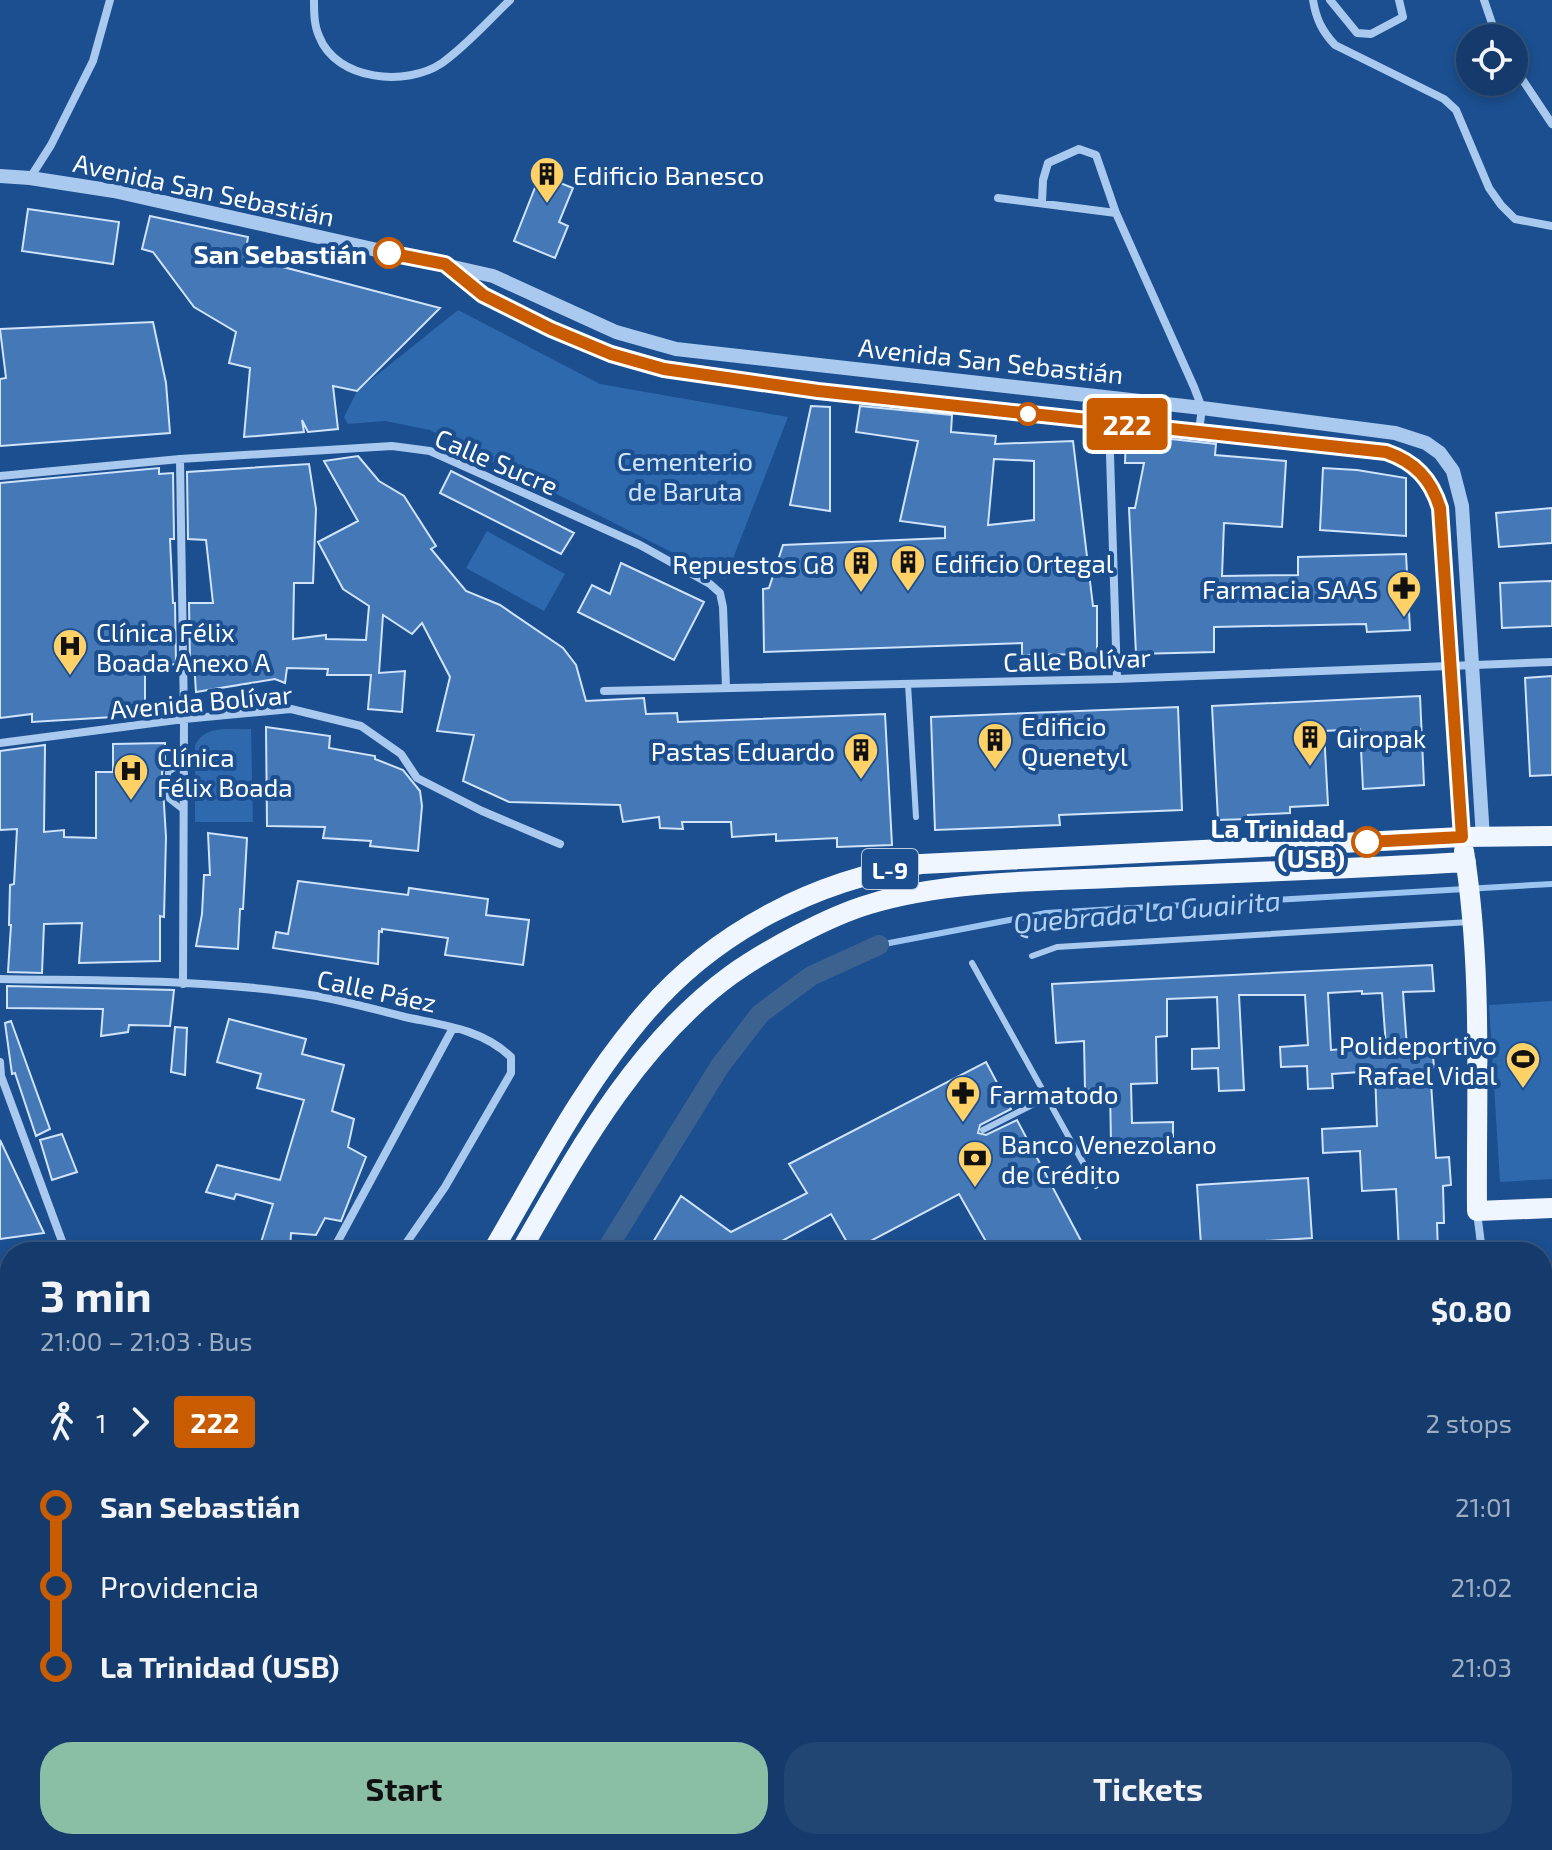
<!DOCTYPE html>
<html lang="en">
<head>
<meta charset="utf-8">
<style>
	:root { --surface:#143b6b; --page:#214673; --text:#f1f3f6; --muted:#9dadc1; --line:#33557e; --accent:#8abfa5 }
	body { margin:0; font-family:"Exo 2",sans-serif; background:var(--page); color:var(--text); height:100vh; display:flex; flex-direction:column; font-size:30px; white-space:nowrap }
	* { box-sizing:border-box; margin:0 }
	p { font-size:26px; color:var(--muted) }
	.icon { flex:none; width:44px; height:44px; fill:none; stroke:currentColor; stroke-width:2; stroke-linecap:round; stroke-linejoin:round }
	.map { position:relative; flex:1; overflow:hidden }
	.panel { position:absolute; left:0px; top:1242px; width:1552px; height:608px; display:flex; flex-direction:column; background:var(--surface); border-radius:32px 32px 0 0; box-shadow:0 4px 12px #0003,0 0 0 2px var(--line) }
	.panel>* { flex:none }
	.badge { padding:0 16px; border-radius:6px; font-size:28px; line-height:52px }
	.tools { position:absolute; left:1456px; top:24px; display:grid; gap:16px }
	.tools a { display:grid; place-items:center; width:72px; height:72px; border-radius:50%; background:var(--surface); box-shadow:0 4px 12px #0003,0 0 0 2px var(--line); font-size:40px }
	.map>.badge { position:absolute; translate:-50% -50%; box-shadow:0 0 0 4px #fff }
	.legs { display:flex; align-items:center; gap:12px; height:88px; padding:0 40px; font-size:26px }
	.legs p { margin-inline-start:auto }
	.head { display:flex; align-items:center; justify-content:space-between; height:136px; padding:0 40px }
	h1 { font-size:44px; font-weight:700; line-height:60px }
	.primary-button { display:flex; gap:16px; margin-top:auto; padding:16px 40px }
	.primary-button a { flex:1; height:92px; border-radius:32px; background:var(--accent); color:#111; font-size:32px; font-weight:700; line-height:92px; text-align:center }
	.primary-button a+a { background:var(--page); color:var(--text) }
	ul { padding:0 40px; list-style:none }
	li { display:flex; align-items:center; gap:28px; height:80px; font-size:30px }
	li i { display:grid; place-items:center; width:12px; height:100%; margin:0 10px; background:currentColor }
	li i::after { content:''; width:20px; height:20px; margin:-10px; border:6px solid; border-radius:50%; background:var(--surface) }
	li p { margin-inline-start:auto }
	li:first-child i { background:linear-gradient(#0000 50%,currentColor 0) }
	li:last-child i { background:linear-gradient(currentColor 50%,#0000 0) }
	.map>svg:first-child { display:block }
	.green { fill:#2e69ad }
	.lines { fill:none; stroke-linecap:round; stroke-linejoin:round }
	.stream { stroke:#9cc4f0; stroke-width:6 }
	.canal { stroke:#3c6290; stroke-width:20 }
	.building { fill:#4478b7; stroke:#cfe3fa; stroke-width:2; fill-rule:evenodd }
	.service { stroke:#a9c9ee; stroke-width:6 }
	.minor { stroke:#a9c9ee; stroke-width:8 }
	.tertiary { stroke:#a9c9ee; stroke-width:14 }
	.primary { stroke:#f0f6ff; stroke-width:20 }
	.line-1-casing { stroke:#fff; stroke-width:18 }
	.line-1 { stroke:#c95b00; stroke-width:12 }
	.stop-1-dot { fill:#fff; stroke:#c95b00; stroke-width:4 }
	.labels { text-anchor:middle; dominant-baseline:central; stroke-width:8; stroke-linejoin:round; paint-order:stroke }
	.shield { fill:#1b4f8f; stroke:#bbcadd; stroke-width:2 }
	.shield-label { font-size:24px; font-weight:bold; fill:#fff }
	.poi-label { font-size:26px; fill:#fff; stroke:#1b4f8f; text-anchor:start }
	.street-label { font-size:26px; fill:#fff; stroke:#1b4f8f }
	.stop-label { font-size:26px; font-weight:bold; fill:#fff; stroke:#1b4f8f; text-anchor:end }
	.park-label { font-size:26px; fill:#cfe3fa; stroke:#1b4f8f }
	.water-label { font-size:28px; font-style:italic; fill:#b5d3f5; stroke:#1b4f8f }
</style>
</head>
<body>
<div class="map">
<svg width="1552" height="1850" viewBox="0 0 1552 1850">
	<rect width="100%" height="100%" fill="#1b4f8f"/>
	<path class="green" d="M 458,310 L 600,384 L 788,417 L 725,579 L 430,430 L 385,421 L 348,424 L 344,417 L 357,391 Z
		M 487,531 L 565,574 L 544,611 L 466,568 Z
		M 251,729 L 253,822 L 195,822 L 195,746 C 204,724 230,730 251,729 Z
		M 1552,1001 L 1552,1179 L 1500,1182 L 1489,1005 Z
		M 1542,1831 L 1552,1839 L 1552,1850 L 1399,1850 L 1406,1840 L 1542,1840 Z
		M 278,1840 L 1120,1840 L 1120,1850 L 279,1850 Z"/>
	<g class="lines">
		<path class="stream" d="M 879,945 L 1046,913 L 1552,884
			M 147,1850 L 153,1840"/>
		<path class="canal" d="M 605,1252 L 720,1066 L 760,1014 L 811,976 L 879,945"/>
	</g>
	<path class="building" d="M 540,175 L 573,188 L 559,222 L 568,226 L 555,258 L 514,241 Z
		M 28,209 L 119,222 L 113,264 L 22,251 Z
		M 150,216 L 248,237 L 245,257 L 440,308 L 357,391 L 333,386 L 338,429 L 308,432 L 302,420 L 304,432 L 244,437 L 250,368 L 229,363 L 236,332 L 194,307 L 153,252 L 142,249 Z
		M 153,322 L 166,383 L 170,433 L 0,446 L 0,379 L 6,378 L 0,329 Z
		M 811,406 L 830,407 L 830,511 L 790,505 Z
		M 860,406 L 952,415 L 951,432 L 996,436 L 995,444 L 1073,441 L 1093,606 L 1097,606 L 1097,654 L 1022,655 L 1022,643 L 764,652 L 763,589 L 769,588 L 783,545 L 945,538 L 945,527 L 900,521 L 918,441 L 856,432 ZM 994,459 L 1034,461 L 1034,520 L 988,525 Z
		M 1126,434 L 1216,444 L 1215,455 L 1286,461 L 1282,527 L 1224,523 L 1222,576 L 1298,575 L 1298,557 L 1406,554 L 1410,630 L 1367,632 L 1366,624 L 1214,627 L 1214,652 L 1136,654 L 1129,508 L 1135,508 L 1144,463 L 1125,463 Z
		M 358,456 L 379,481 L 404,496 L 436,546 L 431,549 L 466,591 L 500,605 L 563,648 L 576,665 L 586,701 L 644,698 L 646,714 L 677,713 L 678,722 L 885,714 L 892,845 L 837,847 L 837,838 L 776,841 L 776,834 L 732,837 L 731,822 L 682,822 L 683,829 L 660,828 L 659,817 L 623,822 L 620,805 L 509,802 L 463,781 L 474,735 L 437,731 L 450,677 L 422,623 L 412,634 L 383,615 L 379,673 L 405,671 L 402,712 L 368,709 L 371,675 L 327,675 L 328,669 L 287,668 L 285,683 L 275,679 L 196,692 L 194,662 L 190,663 L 189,603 L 213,603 L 206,540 L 188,539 L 187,472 L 309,464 L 316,509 L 313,583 L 294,583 L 293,639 L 326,635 L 326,639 L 366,640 L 369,606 L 343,589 L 318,542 L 358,521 L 324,461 Z
		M 159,468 L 159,474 L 173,473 L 174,539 L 170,539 L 173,603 L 175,603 L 176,664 L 145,668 L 145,703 L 112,707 L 113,717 L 32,722 L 32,714 L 0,718 L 0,483 Z
		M 1323,468 L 1357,470 L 1406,478 L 1406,536 L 1320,530 Z
		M 451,471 L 574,533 L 561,554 L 440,493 Z
		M 1552,508 L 1552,543 L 1499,547 L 1496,513 Z
		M 621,563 L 704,602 L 674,660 L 578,612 L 592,585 L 610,594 Z
		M 1552,581 L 1552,626 L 1502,628 L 1500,583 Z
		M 1552,676 L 1552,775 L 1530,776 L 1525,678 Z
		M 1420,696 L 1424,785 L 1363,789 L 1360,729 L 1324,731 L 1328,805 L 1290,807 L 1290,813 L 1248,815 L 1249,819 L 1218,820 L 1212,706 Z
		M 1178,707 L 1182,810 L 1059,815 L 1060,825 L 935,830 L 931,717 Z
		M 266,727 L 330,736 L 329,748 L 375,756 L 375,759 L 403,770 L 420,791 L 422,806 L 418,851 L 370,846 L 371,841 L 323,838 L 325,827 L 267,826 Z
		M 165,743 L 165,767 L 162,772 L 166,837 L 164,917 L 160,916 L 160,961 L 79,963 L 82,923 L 44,924 L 42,973 L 8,972 L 11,925 L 9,925 L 10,885 L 14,884 L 17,829 L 0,830 L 0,751 L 45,745 L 44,832 L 64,830 L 64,837 L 96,838 L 96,772 L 113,772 L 113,744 Z
		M 208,833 L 247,838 L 243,909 L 240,909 L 238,949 L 196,946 L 202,914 L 204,875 L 210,875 Z
		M 298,881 L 408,895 L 409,888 L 488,899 L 486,915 L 529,920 L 523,965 L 445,955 L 448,938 L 382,929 L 382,932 L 379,931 L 378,964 L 273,948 L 276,932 L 288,934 Z
		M 1432,965 L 1434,991 L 1403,992 L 1407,1047 L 1432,1046 L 1434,1067 L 1430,1068 L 1436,1158 L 1449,1157 L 1451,1185 L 1443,1186 L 1444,1223 L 1437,1223 L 1438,1252 L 1399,1252 L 1396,1189 L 1362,1191 L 1360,1151 L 1323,1153 L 1322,1129 L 1377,1126 L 1375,1071 L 1332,1074 L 1333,1088 L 1308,1089 L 1307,1066 L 1281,1067 L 1280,1047 L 1308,1045 L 1305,995 L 1239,995 L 1244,1090 L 1219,1091 L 1218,1068 L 1192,1069 L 1192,1049 L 1219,1048 L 1217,997 L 1167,999 L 1167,1036 L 1156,1037 L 1157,1083 L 1131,1084 L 1132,1123 L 1173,1122 L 1173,1142 L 1111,1143 L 1110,1089 L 1085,1090 L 1084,1041 L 1056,1043 L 1052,984 ZM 1362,991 L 1362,994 L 1382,993 L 1386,1046 L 1331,1050 L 1328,993 Z
		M 7,986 L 174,990 L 170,1026 L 129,1025 L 128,1032 L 101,1036 L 103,1009 L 7,1008 Z
		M 229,1019 L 306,1039 L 302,1054 L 344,1065 L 332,1111 L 354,1119 L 348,1147 L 366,1157 L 341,1221 L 325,1218 L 316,1235 L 291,1233 L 290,1252 L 258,1252 L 273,1204 L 236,1194 L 234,1199 L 206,1192 L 217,1165 L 280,1180 L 304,1100 L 257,1088 L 261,1074 L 217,1062 Z
		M 11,1021 L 50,1129 L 36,1136 L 15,1073 L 12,1074 L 5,1023 Z
		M 175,1027 L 187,1028 L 185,1075 L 171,1072 Z
		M 986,1062 L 1011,1109 L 980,1125 L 978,1133 L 986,1135 L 1017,1120 L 1087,1252 L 992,1252 L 959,1194 L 852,1251 L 831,1214 L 762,1252 L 647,1252 L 681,1196 L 731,1232 L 807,1193 L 789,1164 Z
		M 62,1134 L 77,1172 L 52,1180 L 40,1140 Z
		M 0,1140 L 27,1197 L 44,1233 L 0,1239 Z
		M 1308,1178 L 1312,1238 L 1201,1245 L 1197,1185 Z"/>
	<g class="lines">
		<path class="service" d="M 908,684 L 916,817
			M 183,810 L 169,799 L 168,772 L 184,763
			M 1032,956 L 1057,947 L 1470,922
			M 972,963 L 1096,1186
			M 983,1130 L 1046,1098
			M 0,1694 L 10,1675"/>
		<path class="minor" d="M 314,0 C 314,12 314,25 319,36 C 336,81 407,87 442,63 C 466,46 488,21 510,0
			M 1313,0 C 1316,19 1322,31 1335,45 L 1444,99 L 1456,110 L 1489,188 L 1501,205 L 1515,219 L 1552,226
			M 1330,0 L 1357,33 L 1371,34 L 1403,17 L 1399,0
			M 1484,0 L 1497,38
			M 1514,67 L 1552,124
			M 30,178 L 51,145 L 93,61 L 110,0
			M 998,198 L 1116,213
			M 1042,202 L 1043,180 L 1048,163 L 1079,149 L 1096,155 L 1116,213 L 1194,387 L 1202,408 L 1199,431
			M 1112,398 L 1109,423 L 1117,679
			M 180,459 L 184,719 L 183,984
			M 0,476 L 180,459 L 392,446 L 430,451 L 640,545 L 710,584 L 720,593 L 723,607 L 726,688
			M 604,691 L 1117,679 L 1552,662
			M 0,743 L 184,719 L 291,709 L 361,726 L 401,754 L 417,778 L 482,811 L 560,844
			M 0,979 C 103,981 208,979 310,995 C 342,1000 373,1009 405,1017 C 442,1025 482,1029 511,1057 L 511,1073 L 445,1187 L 400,1252
			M 0,1062 L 1,1076 L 66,1252
			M 1477,1212 L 1482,1252
			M 332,1252 L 453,1028
			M 0,1355 L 10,1360
			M 0,1399 L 10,1383
			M 1542,1477 L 1552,1477
			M 1542,1749 L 1552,1762"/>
		<path class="tertiary" d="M 0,176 L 30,178 L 114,191 L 493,276 L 616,332 L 676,349 L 1202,408 L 1395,433 L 1426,443 L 1440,453 L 1453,471 L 1462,506 L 1483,838
			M 448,267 L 483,295 L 551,329 L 611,354 L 664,369 L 818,391 L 1386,452 C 1415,463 1431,478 1440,508 L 1462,837"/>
		<path class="primary" d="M 1464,851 C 1483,970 1476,1091 1477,1211 L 1552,1208
			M 492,1252 C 540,1170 584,1083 647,1011 C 716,931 816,880 921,864 L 1462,837 L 1552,836
			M 520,1252 C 577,1153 636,1044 731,975 C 766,950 829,916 870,904 C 942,882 1035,881 1110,878 C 1229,873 1347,869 1466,862
			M 72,1850 L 77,1840
			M 104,1850 L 109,1840"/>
	</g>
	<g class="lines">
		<g class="line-1-casing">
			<path id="line-1" d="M 389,253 L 445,264 L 483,295 L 551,329 L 611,354 L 664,369 L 818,391 L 1386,452 C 1415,462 1431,479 1440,508 L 1462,837 L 1367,842"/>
		</g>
		<use href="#line-1" class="line-1"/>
	</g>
	<defs>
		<g id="building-pin" transform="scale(1.8)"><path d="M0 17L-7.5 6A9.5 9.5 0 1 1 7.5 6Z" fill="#ffd166" stroke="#1b4f8f"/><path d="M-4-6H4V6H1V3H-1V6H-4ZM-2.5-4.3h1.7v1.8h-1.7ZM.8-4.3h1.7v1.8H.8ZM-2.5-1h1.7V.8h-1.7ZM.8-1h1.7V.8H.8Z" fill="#111"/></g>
		<g id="pharmacy-pin" transform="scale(1.8)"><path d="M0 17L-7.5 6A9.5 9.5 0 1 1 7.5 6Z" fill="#ffd166" stroke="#1b4f8f"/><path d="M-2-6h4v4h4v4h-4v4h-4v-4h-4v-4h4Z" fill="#111"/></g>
		<g id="hospital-pin" transform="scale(1.8)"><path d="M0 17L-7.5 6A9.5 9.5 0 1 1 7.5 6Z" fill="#ffd166" stroke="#1b4f8f"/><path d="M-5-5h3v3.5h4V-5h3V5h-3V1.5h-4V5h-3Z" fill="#111"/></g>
		<g id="stadium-pin" transform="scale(1.8)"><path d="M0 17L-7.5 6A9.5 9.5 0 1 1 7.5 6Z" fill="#ffd166" stroke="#1b4f8f"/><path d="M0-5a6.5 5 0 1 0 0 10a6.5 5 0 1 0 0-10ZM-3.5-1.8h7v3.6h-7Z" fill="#111"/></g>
		<g id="bank-pin" transform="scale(1.8)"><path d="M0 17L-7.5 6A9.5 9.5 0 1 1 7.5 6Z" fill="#ffd166" stroke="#1b4f8f"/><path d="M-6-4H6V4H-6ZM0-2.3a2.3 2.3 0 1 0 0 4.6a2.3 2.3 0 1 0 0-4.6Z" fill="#111"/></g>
	</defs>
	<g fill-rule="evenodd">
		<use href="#building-pin" x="547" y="174"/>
		<use href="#building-pin" x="908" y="562"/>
		<use href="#building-pin" x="861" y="563"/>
		<use href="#pharmacy-pin" x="1404" y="588"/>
		<use href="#hospital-pin" x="70" y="646"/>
		<use href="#building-pin" x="1310" y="737"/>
		<use href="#building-pin" x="995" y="740"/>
		<use href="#building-pin" x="861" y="750"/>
		<use href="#hospital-pin" x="131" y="771"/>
		<use href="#stadium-pin" x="1523" y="1059"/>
		<use href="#pharmacy-pin" x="963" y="1093"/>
		<use href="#bank-pin" x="975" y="1158"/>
	</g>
	<g class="stop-1-dot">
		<circle cx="389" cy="253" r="14"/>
		<circle cx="1028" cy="414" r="10"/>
		<circle cx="1367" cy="842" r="14"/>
	</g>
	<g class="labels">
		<rect class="shield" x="862" y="849" width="56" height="40" rx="6"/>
		<g class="shield-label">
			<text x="890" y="869">L-9</text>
		</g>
		<g class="poi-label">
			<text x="573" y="174">Edificio Banesco</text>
			<text x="934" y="562">Edificio Ortegal</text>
			<text x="835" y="563" text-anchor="end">Repuestos G8</text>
			<text x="1378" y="588" text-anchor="end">Farmacia SAAS</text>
			<text x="96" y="631">Clínica Félix<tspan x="96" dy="30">Boada Anexo A</tspan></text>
			<text x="1021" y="725">Edificio<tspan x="1021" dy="30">Quenetyl</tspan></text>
			<text x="1336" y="737">Giropak</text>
			<text x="835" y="750" text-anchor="end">Pastas Eduardo</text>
			<text x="157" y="756">Clínica<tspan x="157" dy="30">Félix Boada</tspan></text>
			<text x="1497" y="1044" text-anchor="end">Polideportivo<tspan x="1497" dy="30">Rafael Vidal</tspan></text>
			<text x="989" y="1093">Farmatodo</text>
			<text x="1001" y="1143">Banco Venezolano<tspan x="1001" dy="30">de Crédito</tspan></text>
		</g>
		<g class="street-label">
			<text transform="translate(204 189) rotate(12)">Avenida San Sebastián</text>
			<text transform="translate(991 360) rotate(6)">Avenida San Sebastián</text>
			<text transform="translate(497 461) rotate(23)">Calle Sucre</text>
			<text transform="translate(1077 659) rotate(-2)">Calle Bolívar</text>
			<text transform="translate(201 701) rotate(-5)">Avenida Bolívar</text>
			<text transform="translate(377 990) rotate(12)">Calle Páez</text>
		</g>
		<g class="stop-label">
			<text x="367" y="253">San Sebastián</text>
			<text x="1345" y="827">La Trinidad<tspan x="1345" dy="30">(USB)</tspan></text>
		</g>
		<g class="park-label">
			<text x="685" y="460">Cementerio<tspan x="685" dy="30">de Baruta</tspan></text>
		</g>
		<g class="water-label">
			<text transform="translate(1147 911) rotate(-5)">Quebrada La Guairita</text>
		</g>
	</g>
</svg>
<div class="tools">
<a><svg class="icon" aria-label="locate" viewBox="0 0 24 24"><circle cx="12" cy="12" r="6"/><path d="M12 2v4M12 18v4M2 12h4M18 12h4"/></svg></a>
</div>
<b class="badge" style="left:1127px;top:424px;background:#c95b00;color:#fff">222</b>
<section class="panel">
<div class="head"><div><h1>3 min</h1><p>21:00 – 21:03 · Bus</p></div><b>$0.80</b></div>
<div class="legs"><svg class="icon" aria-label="walk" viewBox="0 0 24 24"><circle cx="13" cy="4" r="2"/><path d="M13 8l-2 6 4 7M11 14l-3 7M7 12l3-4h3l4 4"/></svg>1<svg class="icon" aria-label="forward" viewBox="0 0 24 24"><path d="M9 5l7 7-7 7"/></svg><b class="badge" style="background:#c95b00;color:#fff">222</b><p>2 stops</p></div>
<ul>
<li><i style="color:#c95b00"></i><b>San Sebastián</b><p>21:01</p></li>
<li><i style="color:#c95b00"></i><span>Providencia</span><p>21:02</p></li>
<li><i style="color:#c95b00"></i><b>La Trinidad (USB)</b><p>21:03</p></li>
</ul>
<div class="primary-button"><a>Start</a><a>Tickets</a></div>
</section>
</div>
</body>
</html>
